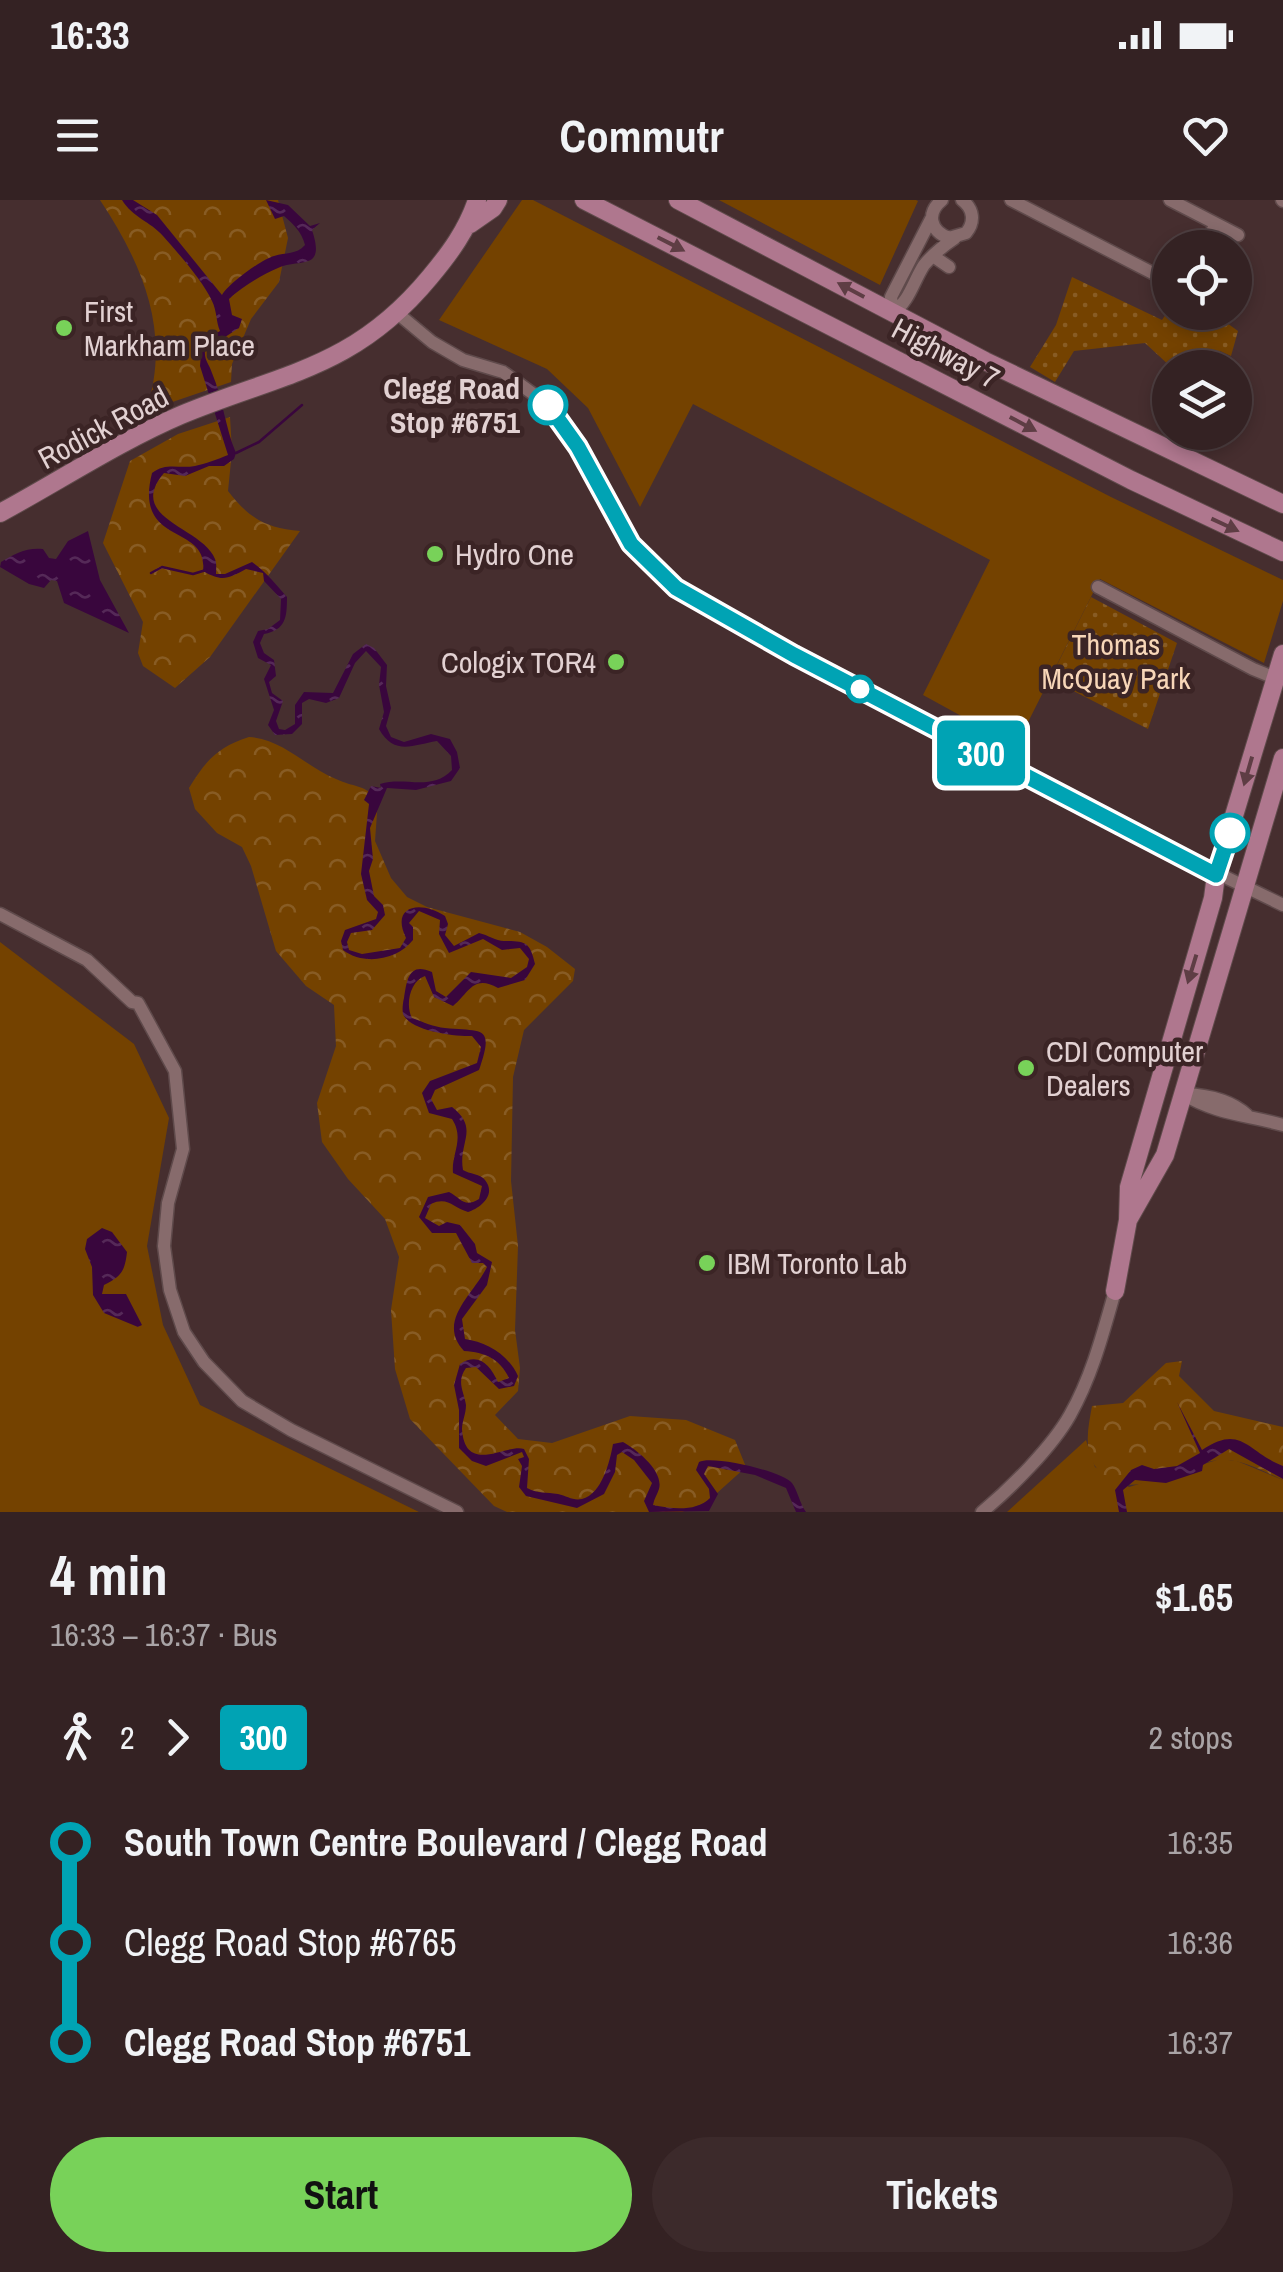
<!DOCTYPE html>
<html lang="en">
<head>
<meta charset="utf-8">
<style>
	:root { --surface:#342223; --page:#3c2a2b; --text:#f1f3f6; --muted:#a9a4a6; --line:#4e3f41; --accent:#78d259 }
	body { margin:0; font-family:"Archivo Narrow",sans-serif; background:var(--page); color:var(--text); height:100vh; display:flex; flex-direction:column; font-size:38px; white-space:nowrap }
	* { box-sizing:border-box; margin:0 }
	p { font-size:32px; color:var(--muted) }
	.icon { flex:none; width:55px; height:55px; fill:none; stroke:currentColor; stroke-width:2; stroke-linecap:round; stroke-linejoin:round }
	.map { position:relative; height:1312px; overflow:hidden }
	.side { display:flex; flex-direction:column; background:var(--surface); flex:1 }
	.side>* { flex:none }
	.badge { padding:0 20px; border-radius:8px; font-size:35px; line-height:65px }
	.fabs { position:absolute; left:1152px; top:30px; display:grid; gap:20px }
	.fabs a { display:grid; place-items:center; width:100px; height:100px; border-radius:50%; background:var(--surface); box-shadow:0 5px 15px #0003,0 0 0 2px var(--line); font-size:50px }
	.map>.badge { position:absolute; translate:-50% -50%; box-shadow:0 0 0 5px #fff }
	.legs { display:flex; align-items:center; gap:15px; height:110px; padding:0 50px; font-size:32px }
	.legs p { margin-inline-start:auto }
	.overview { display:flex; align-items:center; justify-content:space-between; height:170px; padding:0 50px }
	h1 { font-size:55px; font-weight:700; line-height:75px }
	.primary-button { display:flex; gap:20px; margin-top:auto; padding:20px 50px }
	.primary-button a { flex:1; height:115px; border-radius:60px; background:var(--accent); color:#111; font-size:40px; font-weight:700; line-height:115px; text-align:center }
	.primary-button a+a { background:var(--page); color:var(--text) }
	ul { padding:0 50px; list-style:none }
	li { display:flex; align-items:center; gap:35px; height:100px; font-size:38px }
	li i { display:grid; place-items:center; width:15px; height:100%; margin:0 12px; background:currentColor }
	li i::after { content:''; width:25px; height:25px; margin:-12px; border:8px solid; border-radius:50%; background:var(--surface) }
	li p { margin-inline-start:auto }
	li:first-child i { background:linear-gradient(#0000 50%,currentColor 0) }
	li:last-child i { background:linear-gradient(currentColor 50%,#0000 0) }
	.status { display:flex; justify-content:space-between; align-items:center; height:70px; padding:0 50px; background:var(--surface); direction:ltr }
	.status svg { height:28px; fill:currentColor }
	header { display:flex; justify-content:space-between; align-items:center; height:130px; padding:0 50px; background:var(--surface); font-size:45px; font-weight:700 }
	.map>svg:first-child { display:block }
	.green { fill:#744200 }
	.forest { fill:url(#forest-crowns) }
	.park { fill:url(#park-dots) }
	.water { fill:url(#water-ripples) }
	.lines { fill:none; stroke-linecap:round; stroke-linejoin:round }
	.stream { stroke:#39063d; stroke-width:2.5 }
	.minor-casing { stroke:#5f4a4b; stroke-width:15 }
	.major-casing { stroke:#5f4a4b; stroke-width:20 }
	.minor { stroke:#876b6c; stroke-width:12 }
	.major { stroke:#af778e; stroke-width:18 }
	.oneway { fill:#5e3d44 }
	.line-1-casing { stroke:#fff; stroke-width:22 }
	.line-1 { stroke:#00a3b4; stroke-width:15 }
	.poi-dot { fill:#78d259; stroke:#3b2425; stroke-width:4 }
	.stop-1-dot { fill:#fff; stroke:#00a3b4; stroke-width:5 }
	.labels { text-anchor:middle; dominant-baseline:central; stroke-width:9; stroke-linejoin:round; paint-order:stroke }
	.poi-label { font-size:30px; fill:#e2d1d2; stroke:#3b2425; text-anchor:start }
	.street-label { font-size:30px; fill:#e2d1d2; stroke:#3b2425 }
	.stop-label { font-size:30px; font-weight:bold; fill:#e2d1d2; stroke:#3b2425; text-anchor:end }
	.park-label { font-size:30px; fill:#f7d6b8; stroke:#3b2425 }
</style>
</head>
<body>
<div class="status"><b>16:33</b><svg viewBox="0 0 49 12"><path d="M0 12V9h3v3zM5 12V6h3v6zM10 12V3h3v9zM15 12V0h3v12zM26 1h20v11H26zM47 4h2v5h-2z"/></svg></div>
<header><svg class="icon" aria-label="menu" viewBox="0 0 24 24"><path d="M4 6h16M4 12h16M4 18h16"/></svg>Commutr<svg class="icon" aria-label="heart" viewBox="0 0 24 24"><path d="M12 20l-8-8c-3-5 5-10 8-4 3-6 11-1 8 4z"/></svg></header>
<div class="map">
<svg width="1283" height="1312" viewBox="0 0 1283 1312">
	<defs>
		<pattern id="forest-crowns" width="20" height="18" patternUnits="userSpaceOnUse" patternTransform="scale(2.5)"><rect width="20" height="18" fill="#744200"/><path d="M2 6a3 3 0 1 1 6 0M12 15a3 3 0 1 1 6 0" fill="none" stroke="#885c24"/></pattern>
		<pattern id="park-dots" width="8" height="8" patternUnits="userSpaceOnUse" patternTransform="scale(2.5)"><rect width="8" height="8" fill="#744200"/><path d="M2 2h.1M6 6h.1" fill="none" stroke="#885c24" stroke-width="1.8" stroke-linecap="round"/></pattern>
		<pattern id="water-ripples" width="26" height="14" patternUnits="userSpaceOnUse" patternTransform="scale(2.5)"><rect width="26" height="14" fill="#39063d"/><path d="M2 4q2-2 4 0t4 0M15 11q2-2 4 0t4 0" fill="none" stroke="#552958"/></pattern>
	</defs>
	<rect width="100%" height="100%" fill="#462e2f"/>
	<path class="green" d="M 522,0 L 533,0 L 1111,297 L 1283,380 L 1283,401 L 1264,463 L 1100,379 L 1016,546 L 923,495 L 990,360 L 693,204 L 640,307 L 588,208 L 547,169 L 439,120 Z
		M 719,0 L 916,0 L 918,1 L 880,85 Z
		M 0,742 L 134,844 L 169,918 L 147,1046 L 163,1125 L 200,1205 L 419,1312 L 0,1312 Z
		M 1086,1240 L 1095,1267 L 1129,1287 L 1220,1259 L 1237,1261 L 1283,1280 L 1283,1312 L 1007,1312 Z"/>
	<path class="forest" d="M 100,0 L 278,0 L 288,38 L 279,82 L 251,119 L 232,164 L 231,182 L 146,211 C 172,133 143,65 100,0 Z
		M 230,217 L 232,251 L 228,291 C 249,318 265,328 300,331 L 210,457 L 175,488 L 143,466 L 138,453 L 143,422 L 103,343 L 130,261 L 178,234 Z
		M 249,537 C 283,539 306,567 336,579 C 355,588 361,583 378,599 L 375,641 L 391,678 L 407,697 L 427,707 L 520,732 L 547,747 L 575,769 L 573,781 L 524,830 L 513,877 L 511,981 L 518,1046 L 515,1130 L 520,1168 L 518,1191 L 495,1215 L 518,1239 L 552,1243 L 630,1216 L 686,1220 L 735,1240 L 746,1267 L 707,1302 L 682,1312 L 507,1312 L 494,1306 L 410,1219 L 395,1169 L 391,1110 L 399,1057 L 385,1019 L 348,979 L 322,942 L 317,903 L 336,846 L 334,805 L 306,786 L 276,751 L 251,666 L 242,647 L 217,633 L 195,609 L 189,588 C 206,560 218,547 249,537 Z
		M 1182,1161 L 1179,1176 L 1214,1211 L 1283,1227 L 1283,1280 C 1265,1272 1244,1260 1224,1260 C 1185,1259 1133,1307 1100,1272 C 1082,1253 1088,1229 1092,1206 L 1123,1203 L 1166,1163 Z"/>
	<path class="park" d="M 1072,77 L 1162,120 L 1170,108 L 1170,112 L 1221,113 L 1227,123 L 1238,131 L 1231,156 L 1220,151 L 1216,168 L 1171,167 L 1145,143 L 1074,151 L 1055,182 L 1030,167 L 1056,125 Z
		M 1091,397 L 1177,443 L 1148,529 L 1050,479 Z"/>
	<path class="water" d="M 122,0 L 133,0 L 157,15 L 222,95 C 228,84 262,59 274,56 C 286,52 296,55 305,45 C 301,31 294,25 284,16 L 275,19 L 266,0 L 288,5 L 310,26 L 320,23 L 312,30 C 326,72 300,58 278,68 C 260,76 243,86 229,99 L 232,115 L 242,119 L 239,128 L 205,150 C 204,161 209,163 212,173 C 223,199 225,227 236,253 L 234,259 L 224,266 L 209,266 L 185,276 L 164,273 C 125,319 203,327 215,359 C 217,364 216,369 216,374 L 225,374 L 252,362 C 265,371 276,384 287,397 C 287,417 286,430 264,434 L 260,443 L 264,453 L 274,460 L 276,476 L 269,482 L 272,493 L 283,501 L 276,521 L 279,529 L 285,530 L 295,524 L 295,505 L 304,492 L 333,493 L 353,454 L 366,444 L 374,448 L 387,465 L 386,486 L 391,508 L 386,526 L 391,537 L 404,542 L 431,534 L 450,539 L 457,552 L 460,568 L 451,581 L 416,590 L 387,588 L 370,628 L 373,659 L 369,671 L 374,696 L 383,705 L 385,715 L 372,730 L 351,733 L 347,742 L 349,750 L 362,754 L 400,748 L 406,738 C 390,705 421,700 445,716 L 448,724 L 445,735 L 454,746 L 479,733 C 488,735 496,741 504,741 C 526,741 530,742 535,764 L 525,780 L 498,788 C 473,774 469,793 453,806 L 434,797 L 425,776 C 410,781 405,805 412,818 C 423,822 434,827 445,828 C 482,832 495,824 479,870 L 435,890 L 431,899 L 437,910 L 452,907 C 480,929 458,942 463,970 C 469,974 481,974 485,980 C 497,995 480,1008 468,1012 C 453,1008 448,996 431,1004 L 425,1018 L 439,1026 L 447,1022 L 460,1025 L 475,1044 L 477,1053 L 492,1062 L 487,1085 L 462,1119 L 465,1139 C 486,1142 508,1154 518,1176 L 514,1186 L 499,1189 L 476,1167 L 466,1168 C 456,1182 464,1191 466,1205 C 466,1214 462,1221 462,1229 C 465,1276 507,1243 524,1249 L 529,1259 L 527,1288 C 539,1294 546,1292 558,1294 C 567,1296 573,1301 582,1299 C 602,1294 610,1261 613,1244 L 623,1242 C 637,1250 664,1271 659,1289 C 657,1295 654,1299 653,1305 C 672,1309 696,1312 710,1298 L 709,1289 L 696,1270 L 699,1262 C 712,1255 782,1271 792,1283 C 797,1289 800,1304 806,1312 L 796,1312 L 786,1288 L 755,1275 L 708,1266 L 704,1274 L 718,1294 L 709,1311 L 649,1312 L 644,1301 L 652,1283 L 634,1260 L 622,1252 L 617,1255 L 615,1272 L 604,1294 L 577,1308 L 526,1296 L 519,1287 L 522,1266 L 518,1259 L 524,1257 L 522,1252 L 486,1266 L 472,1261 L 459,1248 L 459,1210 L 454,1185 L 460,1164 C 479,1152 490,1165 498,1182 L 509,1178 C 500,1159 485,1152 464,1151 C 436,1121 474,1094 487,1067 L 483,1063 L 472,1063 L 456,1033 L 432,1033 L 419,1017 L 428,997 L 449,992 C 462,999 464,1008 479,999 L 482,986 L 453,973 C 451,954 465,939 452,919 L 429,913 L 422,893 L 430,881 L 477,863 L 481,847 L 472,836 C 456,837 410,831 403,814 C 402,809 403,802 404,798 C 407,779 409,762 432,772 L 436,791 L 446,797 L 471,772 L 511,778 L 527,767 L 529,759 L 520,748 L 502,750 L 483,739 L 449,753 L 439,734 L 440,720 L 419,711 L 409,723 L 413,727 L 413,740 C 397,760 364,766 343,750 L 341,741 L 345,730 L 376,719 L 378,712 L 367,700 L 361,674 L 369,604 L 364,600 L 371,586 L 381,588 L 380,584 C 405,576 431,592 452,570 L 451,556 L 437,541 C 413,545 394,556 379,529 L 384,512 L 379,485 L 381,467 L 366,451 L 355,463 L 339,498 L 326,503 L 309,499 L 302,503 L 302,524 L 292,534 L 275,535 L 268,525 L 274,510 L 264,479 L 271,465 L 258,458 L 253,442 L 258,431 L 268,429 L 280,420 L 281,399 L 264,381 L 263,373 L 246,369 C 228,379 222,382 203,371 C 209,323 133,347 152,273 C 166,262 179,269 195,266 C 205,264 218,259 228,255 L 200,166 L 202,141 L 220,131 C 216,122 217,111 212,101 C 203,81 178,53 163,36 C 150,21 133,18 122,0 Z
		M 88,331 L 100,380 L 129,433 L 64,403 L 57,381 L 51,380 L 44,388 L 29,384 L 0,367 L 1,362 C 14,354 27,347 43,349 L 49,358 L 56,359 L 68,341 Z
		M 102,1028 L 112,1032 L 127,1052 C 125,1071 121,1077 104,1085 L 102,1094 L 126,1094 L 142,1125 L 138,1127 L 104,1113 L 93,1095 L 92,1067 L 85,1049 L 87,1039 Z
		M 1177,1202 L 1202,1250 C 1242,1223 1247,1252 1283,1266 L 1283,1279 L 1229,1249 L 1203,1265 L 1202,1271 L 1166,1283 L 1135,1280 L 1123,1290 L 1127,1312 L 1119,1312 L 1115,1290 L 1131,1270 L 1142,1265 L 1154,1269 L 1177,1266 L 1200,1253 Z"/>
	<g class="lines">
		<path class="stream" d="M 236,253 L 259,242 L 302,205
			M 151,373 L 162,367 L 193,374 L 206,370"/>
		<g class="minor-casing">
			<path id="minor" d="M 942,0 C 926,13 930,31 949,38 L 966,33 C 975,22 974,9 962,0
				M 1011,0 L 1170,82
				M 1170,0 L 1238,35
				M 1282,0 L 1283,1
				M 1203,48 L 1216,24
				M 933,56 L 949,67
				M 396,112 L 432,142 L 463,160 L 503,172 L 547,204 L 578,247 L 631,344 L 676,389 L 767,440 L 1128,630 L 1283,705
				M 893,113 L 891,97 L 931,19
				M 893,113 C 910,100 913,82 924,65 C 933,54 943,46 955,38
				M 1098,387 L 1253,469 L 1275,478
				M 0,714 L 87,760 L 132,802 L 138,803 L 175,871 L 183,949 L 168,1003 L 164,1046 L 170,1090 L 184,1132 L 204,1162 L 242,1201 L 291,1230 L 457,1312
				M 1183,894 C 1215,914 1247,915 1283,925
				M 1185,894 C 1207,895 1231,900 1247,915
				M 982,1312 C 1011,1288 1052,1247 1070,1215 C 1092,1176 1103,1133 1115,1091"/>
		</g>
		<g class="major-casing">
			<path id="major" d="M 584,0 L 1131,280 L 1283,352
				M 678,0 L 985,161 L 1283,304
				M 470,24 L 493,8 L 498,0
				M 0,313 C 59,281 120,241 181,215 C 282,173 354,169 430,77 C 450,53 467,30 477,0
				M 1128,1020 L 1165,955 L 1283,558
				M 1115,1091 L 1128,1020 L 1129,987 L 1213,698 L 1216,675 L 1283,454"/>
		</g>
		<use href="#minor" class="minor"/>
		<use href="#major" class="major"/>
	</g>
	<defs><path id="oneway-solid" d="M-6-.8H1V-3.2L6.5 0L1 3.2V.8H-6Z" transform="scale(2.5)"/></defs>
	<g class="oneway">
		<use href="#oneway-solid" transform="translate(671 44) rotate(27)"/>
		<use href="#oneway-solid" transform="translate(851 90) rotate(-152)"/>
		<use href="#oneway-solid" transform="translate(1023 224) rotate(28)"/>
		<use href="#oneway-solid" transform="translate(1225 325) rotate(25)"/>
		<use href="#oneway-solid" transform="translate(1248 571) rotate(106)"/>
		<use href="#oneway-solid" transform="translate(1192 769) rotate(107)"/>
	</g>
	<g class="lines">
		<g class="line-1-casing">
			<path id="line-1" d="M 548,205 L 578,247 L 631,344 L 676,388 L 794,455 L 1216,675 L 1230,633"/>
		</g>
		<use href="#line-1" class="line-1"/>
	</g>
	<g class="poi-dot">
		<circle cx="64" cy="128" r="10"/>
		<circle cx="435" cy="354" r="10"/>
		<circle cx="616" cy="462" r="10"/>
		<circle cx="1026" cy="868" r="10"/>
		<circle cx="707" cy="1063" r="10"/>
	</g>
	<g class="stop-1-dot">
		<circle cx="548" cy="205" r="18"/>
		<circle cx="860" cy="489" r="12"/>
		<circle cx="1230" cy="633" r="18"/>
	</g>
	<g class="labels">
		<g class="poi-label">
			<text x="84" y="111">First<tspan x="84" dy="34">Markham Place</tspan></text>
			<text x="455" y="354">Hydro One</text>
			<text x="596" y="462" text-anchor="end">Cologix TOR4</text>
			<text x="1046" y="851">CDI Computer<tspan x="1046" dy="34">Dealers</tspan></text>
			<text x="727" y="1063">IBM Toronto Lab</text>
		</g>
		<g class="street-label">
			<text transform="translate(946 153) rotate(28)">Highway 7</text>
			<text transform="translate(103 227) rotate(-28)">Rodick Road</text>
		</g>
		<g class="stop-label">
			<text x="520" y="188">Clegg Road<tspan x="520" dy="34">Stop #6751</tspan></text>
		</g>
		<g class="park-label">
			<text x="1116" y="444">Thomas<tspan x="1116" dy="34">McQuay Park</tspan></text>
		</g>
	</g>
</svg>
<div class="fabs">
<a><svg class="icon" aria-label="locate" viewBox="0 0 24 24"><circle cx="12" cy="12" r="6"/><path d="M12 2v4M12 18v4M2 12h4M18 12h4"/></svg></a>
<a><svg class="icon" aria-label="layers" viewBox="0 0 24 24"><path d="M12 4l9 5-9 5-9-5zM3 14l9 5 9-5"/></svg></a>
</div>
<b class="badge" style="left:981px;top:553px;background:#00a3b4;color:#fff">300</b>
</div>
<section class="side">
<div class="overview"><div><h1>4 min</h1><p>16:33 – 16:37 · Bus</p></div><b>$1.65</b></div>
<div class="legs"><svg class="icon" aria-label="walk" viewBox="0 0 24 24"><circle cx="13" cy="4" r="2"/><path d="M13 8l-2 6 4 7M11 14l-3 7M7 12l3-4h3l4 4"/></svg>2<svg class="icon" aria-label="forward" viewBox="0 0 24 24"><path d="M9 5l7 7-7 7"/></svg><b class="badge" style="background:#00a3b4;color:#fff">300</b><p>2 stops</p></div>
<ul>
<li><i style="color:#00a3b4"></i><b>South Town Centre Boulevard / Clegg Road</b><p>16:35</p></li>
<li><i style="color:#00a3b4"></i><span>Clegg Road Stop #6765</span><p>16:36</p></li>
<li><i style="color:#00a3b4"></i><b>Clegg Road Stop #6751</b><p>16:37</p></li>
</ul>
<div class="primary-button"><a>Start</a><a>Tickets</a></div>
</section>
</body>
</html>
